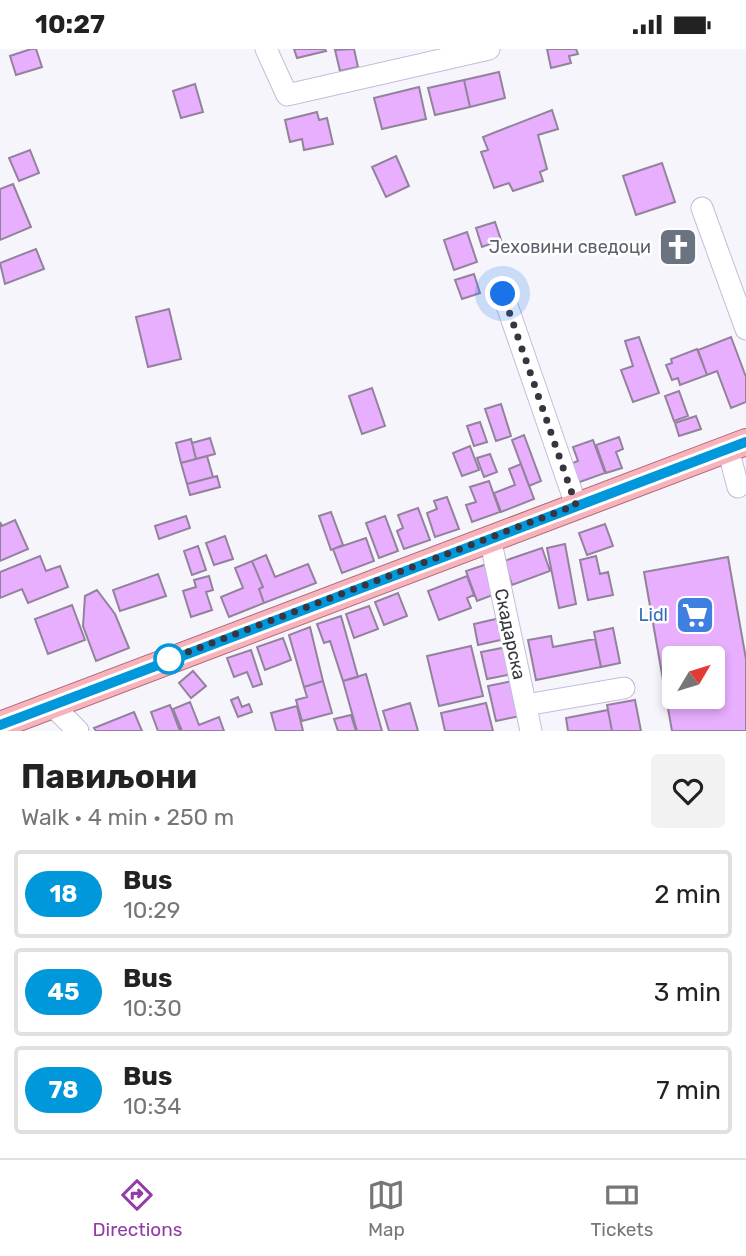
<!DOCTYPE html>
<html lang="en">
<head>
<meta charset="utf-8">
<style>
	:root { --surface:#fff; --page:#f2f2f2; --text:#222; --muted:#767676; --line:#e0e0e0; --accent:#933ba6 }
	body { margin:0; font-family:Rubik,sans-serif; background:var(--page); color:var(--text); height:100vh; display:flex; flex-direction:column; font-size:26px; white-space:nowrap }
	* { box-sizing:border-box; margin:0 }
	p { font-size:23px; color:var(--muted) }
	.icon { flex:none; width:38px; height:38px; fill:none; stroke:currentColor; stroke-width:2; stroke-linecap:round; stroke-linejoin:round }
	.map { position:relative; height:682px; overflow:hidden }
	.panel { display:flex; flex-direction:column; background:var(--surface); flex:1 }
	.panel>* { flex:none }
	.badge { padding:0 14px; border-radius:23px; font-size:24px; line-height:46px }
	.needle { width:46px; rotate:52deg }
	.fabs { position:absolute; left:662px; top:597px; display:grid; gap:14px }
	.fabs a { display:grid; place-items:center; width:63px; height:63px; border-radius:7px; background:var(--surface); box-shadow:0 4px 10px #0003; font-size:35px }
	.you { position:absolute; width:35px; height:35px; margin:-18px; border:5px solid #fff; border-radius:50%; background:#1a73e8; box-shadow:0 0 0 10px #1a73e833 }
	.map>.badge { position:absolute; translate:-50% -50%; box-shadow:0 0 0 4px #fff }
	.round { display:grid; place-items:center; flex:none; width:74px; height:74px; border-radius:7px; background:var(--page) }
	.head { display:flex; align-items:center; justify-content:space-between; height:119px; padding:0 21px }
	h1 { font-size:33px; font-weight:700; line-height:52px }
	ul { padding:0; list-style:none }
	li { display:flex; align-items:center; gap:21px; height:88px; margin:0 14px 10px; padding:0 7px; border:4px solid var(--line); border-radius:7px }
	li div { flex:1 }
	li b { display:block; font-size:26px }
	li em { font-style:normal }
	li .badge { min-width:77px; font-weight:700; text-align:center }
	.status { display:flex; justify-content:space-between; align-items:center; height:49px; padding:0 35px; background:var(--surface); direction:ltr }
	.status svg { height:19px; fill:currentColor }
	.dock { display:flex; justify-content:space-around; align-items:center; height:98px; border-top:2px solid var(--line); background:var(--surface); font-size:19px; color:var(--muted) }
	.dock a { display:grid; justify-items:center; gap:4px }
	.dock .selected { color:var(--accent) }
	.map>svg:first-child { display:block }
	.building { fill:#e7affe; stroke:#93829b; stroke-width:2; fill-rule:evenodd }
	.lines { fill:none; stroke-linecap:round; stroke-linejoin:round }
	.minor-casing { stroke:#c4bdda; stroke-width:23 }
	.major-casing { stroke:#b06674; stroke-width:28 }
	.minor { stroke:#fff; stroke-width:21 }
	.major { stroke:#f7b3bc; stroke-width:26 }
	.line-casing { stroke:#fff; stroke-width:16 }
	.line { stroke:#0098da; stroke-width:10 }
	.walk { stroke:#383540; stroke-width:7; stroke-dasharray:0 12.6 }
	.stop-dot { fill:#fff; stroke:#0098da; stroke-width:3.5 }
	.labels { text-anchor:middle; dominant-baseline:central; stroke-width:5; stroke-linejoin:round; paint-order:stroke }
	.worship-label { font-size:18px; fill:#5b616d; stroke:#fff; text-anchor:end }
	.shop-label { font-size:18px; fill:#366cbe; stroke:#fff; text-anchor:end }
	.street-label { font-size:18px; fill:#383540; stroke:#fff }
</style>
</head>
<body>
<div class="status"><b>10:27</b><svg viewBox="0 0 49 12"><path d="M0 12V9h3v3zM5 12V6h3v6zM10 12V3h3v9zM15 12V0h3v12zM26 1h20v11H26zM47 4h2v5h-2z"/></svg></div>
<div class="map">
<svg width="746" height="682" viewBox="0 0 746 682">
	<rect width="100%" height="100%" fill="#f6f5fb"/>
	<path class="building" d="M 31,0 L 36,0 L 42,18 L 16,26 L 10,7 Z
		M 294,0 L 325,0 L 326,2 L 297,9 Z
		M 354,0 L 358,18 L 340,22 L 335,1 Z
		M 547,0 L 576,0 L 578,5 L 569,7 L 571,14 L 551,19 Z
		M 499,23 L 505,49 L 470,58 L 464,31 Z
		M 464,31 L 470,58 L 435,66 L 428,39 Z
		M 195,35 L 203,63 L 181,69 L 173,42 Z
		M 419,38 L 426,70 L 382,80 L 374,49 Z
		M 552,61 L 558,80 L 538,86 L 547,120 L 540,123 L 543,132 L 513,142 L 509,134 L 494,139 L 481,103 L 488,101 L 483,88 Z
		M 317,63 L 319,71 L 327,69 L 333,95 L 304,101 L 302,90 L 290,93 L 285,71 Z
		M 30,101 L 39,124 L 19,132 L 9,109 Z
		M 396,107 L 409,137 L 386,148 L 372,118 Z
		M 662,114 L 675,153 L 636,166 L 623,127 Z
		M 13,135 L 31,178 L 0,191 L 0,140 Z
		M 495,173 L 501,191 L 482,198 L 476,179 Z
		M 467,183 L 477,213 L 454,221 L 444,191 Z
		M 36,200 L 44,220 L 5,235 L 0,214 Z
		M 474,225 L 480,244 L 462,250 L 455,231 Z
		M 169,260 L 181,310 L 148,318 L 136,268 Z
		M 639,288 L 659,344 L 633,353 L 621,321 L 633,317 L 625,292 Z
		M 731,288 L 746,328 L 746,353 L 731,359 L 717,322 L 707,326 L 698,301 Z
		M 697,300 L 707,326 L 680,336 L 678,329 L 672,331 L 666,316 L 672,314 L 671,310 Z
		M 372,339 L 385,377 L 362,385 L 349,347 Z
		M 679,342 L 688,367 L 674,372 L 665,347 Z
		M 501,355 L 511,387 L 496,392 L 485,360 Z
		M 696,367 L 701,380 L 679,387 L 675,374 Z
		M 480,373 L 487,393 L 474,397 L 467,377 Z
		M 524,386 L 541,432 L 529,437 L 512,391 Z
		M 619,388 L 623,400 L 616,403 L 622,419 L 606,424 L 596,396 Z
		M 210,389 L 215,405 L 196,410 L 192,394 Z
		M 191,390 L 196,410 L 181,414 L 176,394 Z
		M 593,391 L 605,424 L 577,434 L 570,415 L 578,412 L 573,398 Z
		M 470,397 L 479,421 L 462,427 L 453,404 Z
		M 490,405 L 497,423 L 484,428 L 477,409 Z
		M 207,407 L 213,428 L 187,435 L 181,414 Z
		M 521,415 L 534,450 L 501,463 L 494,444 L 515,436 L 509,420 Z
		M 217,427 L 220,438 L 190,446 L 187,435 Z
		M 489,432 L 500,463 L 472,473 L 466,456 L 476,453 L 470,438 Z
		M 447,448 L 459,480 L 435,488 L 427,464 L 437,460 L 434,452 Z
		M 418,459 L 430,491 L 404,500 L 397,482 L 403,479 L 398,466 Z
		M 331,463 L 343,496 L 331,501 L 319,467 Z
		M 186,467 L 190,479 L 159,490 L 155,477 Z
		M 385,467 L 398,502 L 379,509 L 366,474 Z
		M 15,471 L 28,500 L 0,512 L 0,473 L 2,477 Z
		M 605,475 L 613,497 L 587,506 L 579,484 Z
		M 225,487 L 233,510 L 214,516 L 206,494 Z
		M 366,489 L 374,512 L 342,524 L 333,500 Z
		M 565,495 L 576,555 L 559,559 L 547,499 Z
		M 198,497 L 206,521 L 192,526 L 184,502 Z
		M 542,499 L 550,522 L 512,536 L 504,512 Z
		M 266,506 L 275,528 L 308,515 L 316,534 L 264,554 L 259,540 L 263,538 L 252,512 Z
		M 40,507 L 46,522 L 60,517 L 68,538 L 28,554 L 22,540 L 0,549 L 0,523 Z
		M 596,507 L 600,525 L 608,523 L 613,546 L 588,551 L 580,511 Z
		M 728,508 L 746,610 L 746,682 L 672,682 L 644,523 ZM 674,609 L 712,609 L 712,648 L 674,648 Z
		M 252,512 L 263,538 L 259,540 L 264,554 L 229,568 L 221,548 L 243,539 L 235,519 Z
		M 487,515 L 498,544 L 477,552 L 466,522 Z
		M 158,525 L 166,547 L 120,562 L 113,541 Z
		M 209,527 L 213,541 L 206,543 L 212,561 L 191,568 L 183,542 L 196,538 L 194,531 Z
		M 467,527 L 474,546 L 467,549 L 471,559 L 439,571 L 428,542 Z
		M 97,541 L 115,565 L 129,599 L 96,612 L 83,577 L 85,547 Z
		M 398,544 L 407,567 L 384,576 L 375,553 Z
		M 72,556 L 85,591 L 48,605 L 35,570 Z
		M 369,557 L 378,580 L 354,589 L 346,565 Z
		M 341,567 L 358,628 L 343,632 L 330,592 L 324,594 L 317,575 Z
		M 500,569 L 505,590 L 478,596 L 474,575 Z
		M 310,578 L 323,632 L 304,638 L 289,586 Z
		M 613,579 L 620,614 L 601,618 L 594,583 Z
		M 551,587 L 553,598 L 595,590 L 601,618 L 536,631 L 528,591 Z
		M 283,589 L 291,611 L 265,621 L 257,598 Z
		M 471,597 L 483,647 L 439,657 L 427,607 Z
		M 507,598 L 513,625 L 487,630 L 481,603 Z
		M 251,601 L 262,635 L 253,638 L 247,623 L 234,628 L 227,609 Z
		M 193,622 L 206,637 L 191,649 L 179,634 Z
		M 366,625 L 382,682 L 357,682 L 343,632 Z
		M 323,632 L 332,664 L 302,672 L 296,651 L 307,648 L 304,638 Z
		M 513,632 L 520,667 L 496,672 L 488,637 Z
		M 238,648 L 242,658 L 249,655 L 252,663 L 238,668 L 231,651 Z
		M 635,651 L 641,682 L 612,682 L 607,656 Z
		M 190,653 L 199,676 L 219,668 L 224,682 L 182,682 L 173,660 Z
		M 410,654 L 418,682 L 389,682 L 383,662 Z
		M 486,654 L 493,682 L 445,682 L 441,664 Z
		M 170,656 L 180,682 L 158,682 L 151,663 Z
		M 297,657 L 303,682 L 276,682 L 271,664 Z
		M 608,661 L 612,682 L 568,682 L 566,669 Z
		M 134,663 L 142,682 L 96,682 L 94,679 Z
		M 351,666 L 356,682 L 338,682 L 334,670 Z"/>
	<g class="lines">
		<g class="minor-casing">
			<path id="minor" d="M 266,0 L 287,46 L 489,0
				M 702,159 L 746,280
				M 503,245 L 576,456
				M 728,400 L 738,438
				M 490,489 L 531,682
				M 52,656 L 78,682
				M 526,656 L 624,639"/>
		</g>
		<g class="major-casing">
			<path id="major" d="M 0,676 L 746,393"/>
		</g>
		<use href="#minor" class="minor"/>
		<use href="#major" class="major"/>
	</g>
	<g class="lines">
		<g class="line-casing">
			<path id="line" d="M 0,676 L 746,393"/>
		</g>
		<use href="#line" class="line"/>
		<path class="walk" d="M 169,610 L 167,611 L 576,456 L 503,245"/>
	</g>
	<defs>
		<g id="church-square" transform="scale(2.0125)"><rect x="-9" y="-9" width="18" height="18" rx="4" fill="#6b7280" stroke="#fff"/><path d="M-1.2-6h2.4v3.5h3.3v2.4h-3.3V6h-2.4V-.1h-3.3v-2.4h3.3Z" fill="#fff"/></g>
		<g id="supermarket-square" transform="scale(2.0125)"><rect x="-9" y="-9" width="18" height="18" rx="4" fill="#3f7fe0" stroke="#fff"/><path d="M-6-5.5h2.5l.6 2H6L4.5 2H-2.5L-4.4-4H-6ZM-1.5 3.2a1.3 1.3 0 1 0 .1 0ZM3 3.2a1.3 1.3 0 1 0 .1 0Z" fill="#fff"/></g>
	</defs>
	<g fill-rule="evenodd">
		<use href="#church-square" x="678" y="198"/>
		<use href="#supermarket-square" x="695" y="566"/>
	</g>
	<circle class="stop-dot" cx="169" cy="610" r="14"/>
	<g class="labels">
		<g class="worship-label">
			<text x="651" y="198">Јеховини сведоци</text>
		</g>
		<g class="shop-label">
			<text x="668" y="566">Lidl</text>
		</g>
		<g class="street-label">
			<text transform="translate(510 585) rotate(78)">Скадарска</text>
		</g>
	</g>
</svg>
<div class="fabs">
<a><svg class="needle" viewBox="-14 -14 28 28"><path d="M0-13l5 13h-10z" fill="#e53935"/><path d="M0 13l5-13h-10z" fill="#767676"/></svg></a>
</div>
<div class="you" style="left:503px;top:245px"></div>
</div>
<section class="panel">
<div class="head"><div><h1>Павиљони</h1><p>Walk · 4 min · 250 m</p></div><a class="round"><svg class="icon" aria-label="heart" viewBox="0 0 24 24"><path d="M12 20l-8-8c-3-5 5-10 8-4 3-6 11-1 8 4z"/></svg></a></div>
<ul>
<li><span class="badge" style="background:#0098da;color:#fff">18</span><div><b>Bus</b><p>10:29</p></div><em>2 min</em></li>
<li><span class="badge" style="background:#0098da;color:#fff">45</span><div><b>Bus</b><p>10:30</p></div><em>3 min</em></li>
<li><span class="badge" style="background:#0098da;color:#fff">78</span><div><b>Bus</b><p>10:34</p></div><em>7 min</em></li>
</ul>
</section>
<nav class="dock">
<a class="selected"><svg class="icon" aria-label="directions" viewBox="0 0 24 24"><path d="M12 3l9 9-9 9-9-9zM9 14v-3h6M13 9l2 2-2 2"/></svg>Directions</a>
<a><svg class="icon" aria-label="map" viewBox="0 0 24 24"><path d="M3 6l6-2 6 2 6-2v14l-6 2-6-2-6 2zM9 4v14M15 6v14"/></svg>Map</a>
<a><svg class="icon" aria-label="tickets" viewBox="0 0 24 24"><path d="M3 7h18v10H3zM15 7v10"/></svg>Tickets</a>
</nav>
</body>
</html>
